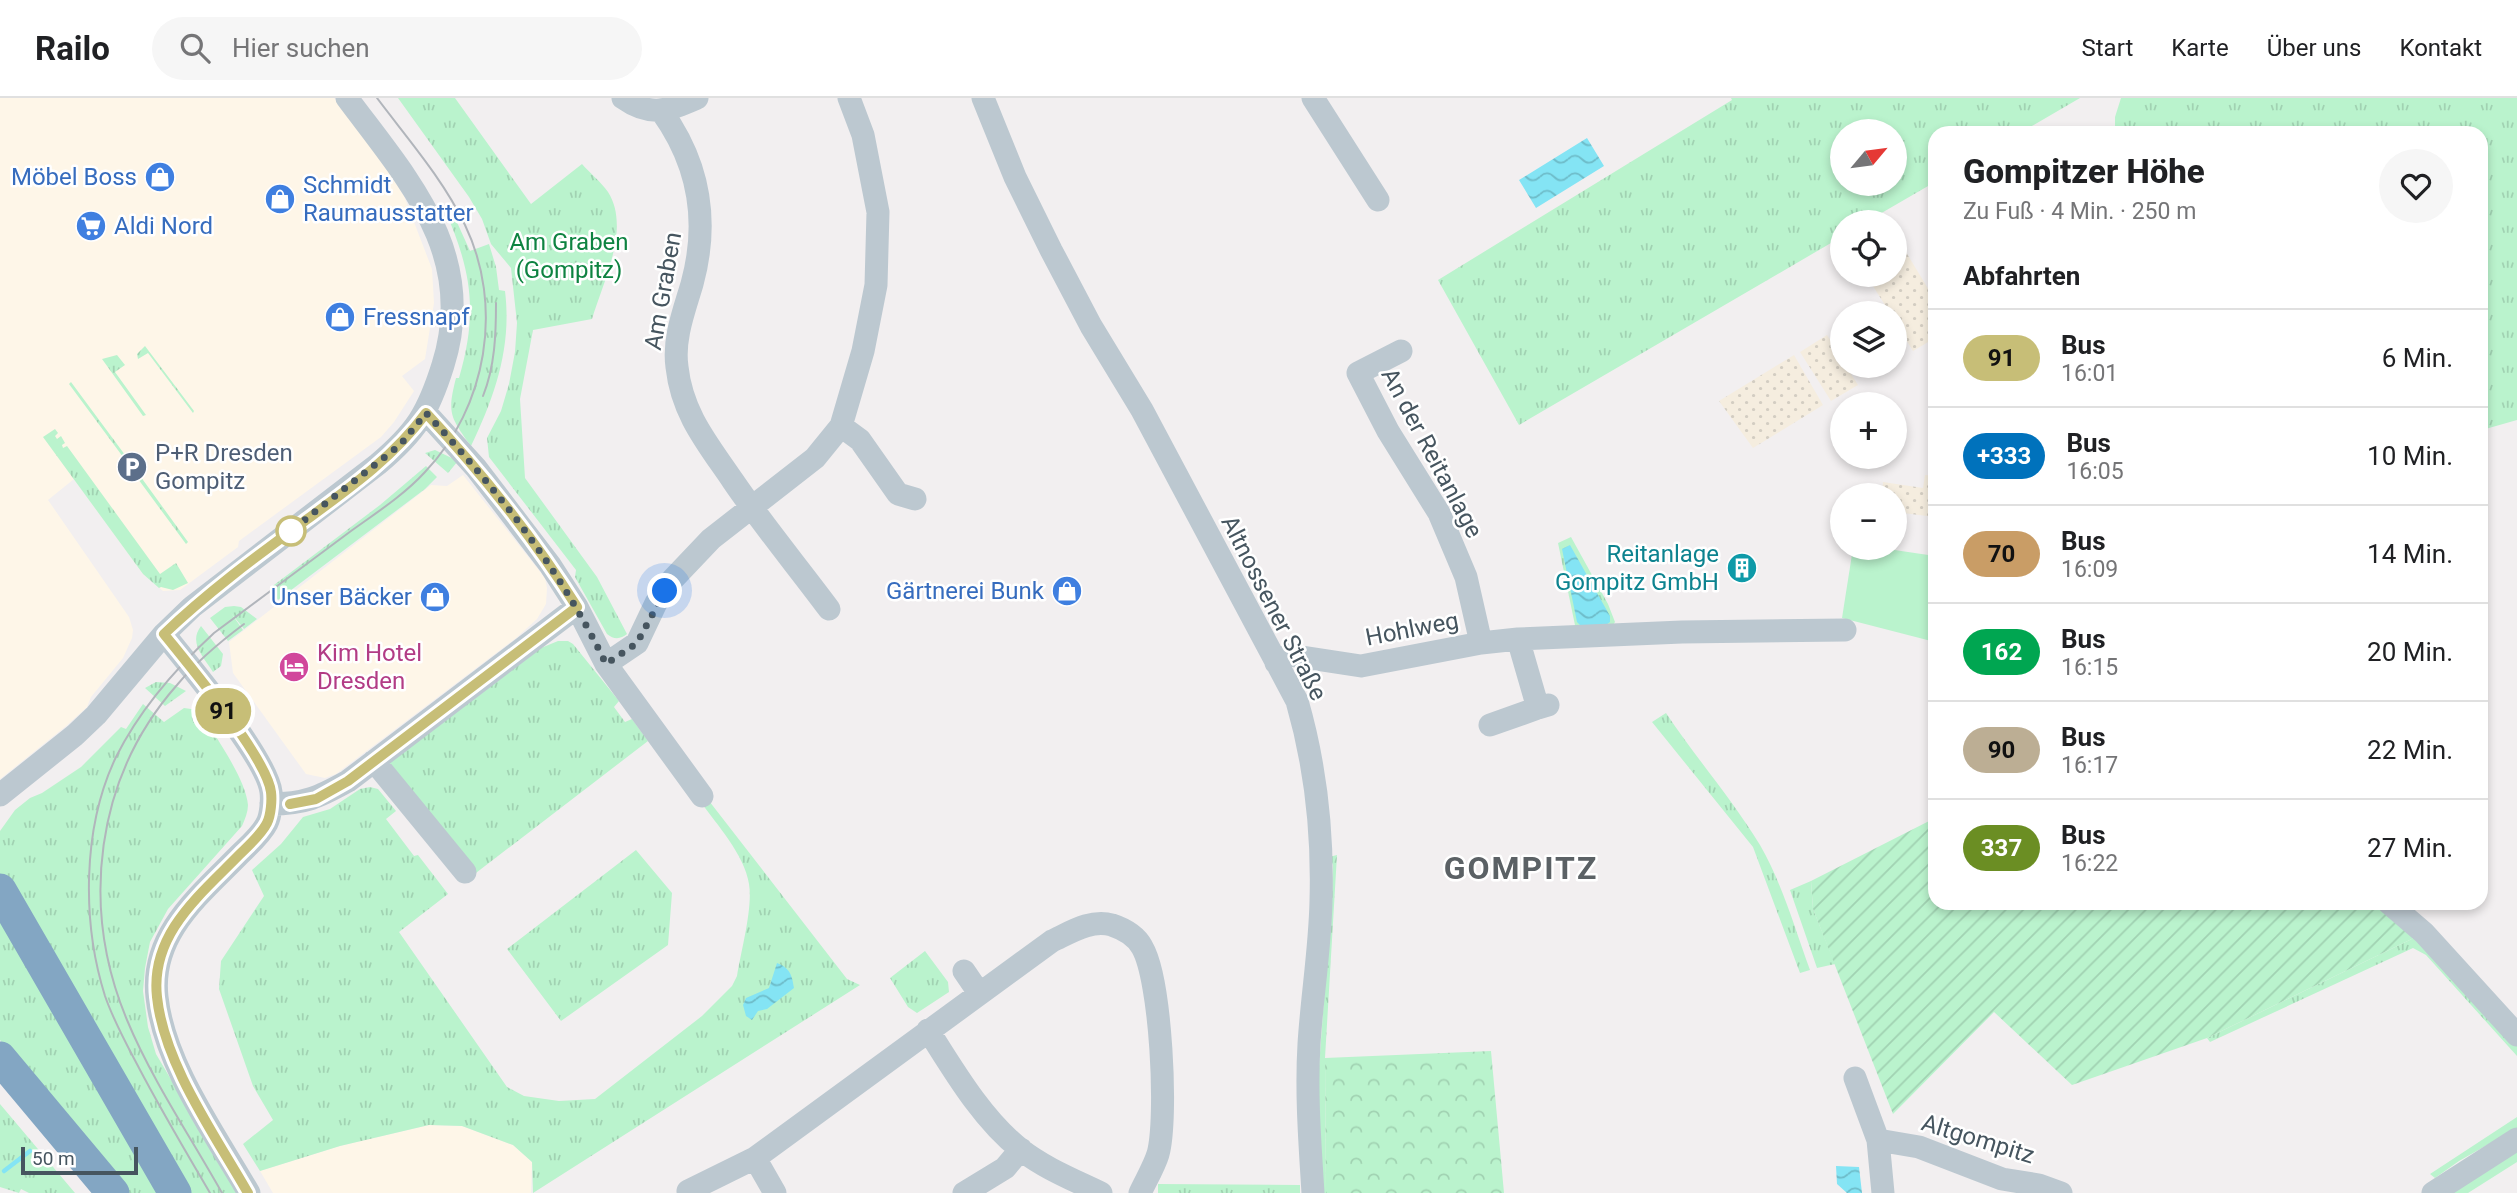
<!DOCTYPE html>
<html lang="de">
<head>
<meta charset="utf-8">
<style>
	:root { --surface:#fff; --page:#f6f6f6; --text:#202124; --muted:#757577; --line:#e0e0e0 }
	body { margin:0; font-family:Roboto,sans-serif; background:var(--page); color:var(--text); height:100vh; display:flex; flex-direction:column; font-size:26px; white-space:nowrap }
	* { box-sizing:border-box; margin:0 }
	p { font-size:23px; color:var(--muted) }
	.icon { flex:none; width:38px; height:38px; fill:none; stroke:currentColor; stroke-width:2; stroke-linecap:round; stroke-linejoin:round }
	.map { position:relative; flex:1; overflow:hidden }
	.details { position:absolute; left:1928px; top:28px; width:560px; height:784px; display:flex; flex-direction:column; background:var(--surface); border-radius:21px; box-shadow:0 4px 10px #0003 }
	.details>* { flex:none }
	.badge { padding:0 14px; border-radius:23px; font-size:24px; line-height:46px }
	.needle { width:46px; rotate:61deg }
	.buttons { position:absolute; left:1830px; top:21px; display:grid; gap:14px }
	.buttons a { display:grid; place-items:center; width:77px; height:77px; border-radius:50%; background:var(--surface); box-shadow:0 4px 10px #0003; font-size:35px }
	.scale { position:absolute; left:21px; bottom:18px; width:117px; box-sizing:border-box; padding-left:7px; border:4px solid #46555f; border-top:0; font-size:19px; line-height:24px; white-space:nowrap; color:#46555f; -webkit-text-stroke:5px #fff; paint-order:stroke }
	.you { position:absolute; width:35px; height:35px; margin:-18px; border:5px solid #fff; border-radius:50%; background:#1a73e8; box-shadow:0 0 0 10px #1a73e833 }
	.map>.badge { position:absolute; translate:-50% -50%; box-shadow:0 0 0 4px #fff }
	h2 { padding:0 35px; font-size:26px; line-height:63px }
	.round { display:grid; place-items:center; flex:none; width:74px; height:74px; border-radius:37px; background:var(--page) }
	.overview { display:flex; align-items:center; justify-content:space-between; height:119px; padding:0 35px }
	h1 { font-size:33px; font-weight:800; line-height:52px }
	ul { padding:0; list-style:none }
	li { display:flex; align-items:center; gap:21px; height:98px; padding:0 35px; border-top:2px solid var(--line) }
	li div { flex:1 }
	li b { display:block; font-size:26px }
	li em { font-style:normal }
	li .badge { min-width:77px; font-weight:700; text-align:center }
	header { display:flex; align-items:center; gap:42px; box-sizing:border-box; height:98px; padding:0 35px; background:var(--surface); border-bottom:2px solid var(--line) }
	header strong { font-size:33px }
	nav { display:flex; gap:38px; margin-inline-start:auto; font-size:24px }
	.search { width:490px; height:63px; background:var(--page); display:flex; align-items:center; gap:18px; box-sizing:border-box; padding:0 24px; border-radius:38px; color:var(--muted); font-size:26px }
	.map>svg:first-child { display:block }
	.commercial { fill:#fef6e8 }
	.grass { fill:url(#grass-tufts); fill-rule:evenodd }
	.forest { fill:url(#forest-crowns) }
	.sand { fill:url(#sand-dots) }
	.garden { fill:url(#garden-furrows) }
	.pitch { fill:#baf3cd }
	.water { fill:url(#water-waves) }
	.lines { fill:none; stroke-linecap:round; stroke-linejoin:round }
	.stream { stroke:#84e4f4; stroke-width:4.5 }
	.minor { stroke:#bcc8d0; stroke-width:23 }
	.highway { stroke:#83a6c3; stroke-width:33 }
	.tram { stroke:#b1b5bb; stroke-width:2 }
	.line-casing { stroke:#fff; stroke-width:16 }
	.line { stroke:#c7be77; stroke-width:10 }
	.walk { stroke:#46555f; stroke-width:7; stroke-dasharray:0 12.6 }
	.stop-dot { fill:#fff; stroke:#c7be77; stroke-width:3.5 }
	.labels { text-anchor:middle; dominant-baseline:central; stroke-width:5; stroke-linejoin:round; paint-order:stroke }
	.shop-label { font-size:24px; fill:#366cbe; stroke:#fff; text-anchor:end }
	.park-label { font-size:24px; fill:#0e8341; stroke:#fff }
	.street-label { font-size:24px; fill:#46555f; stroke:#fff }
	.service-label { font-size:24px; fill:#4e5e75; stroke:#fff; text-anchor:start }
	.culture-label { font-size:24px; fill:#0d838f; stroke:#fff; text-anchor:end }
	.hotel-label { font-size:24px; fill:#b23c85; stroke:#fff; text-anchor:start }
	.district-label { font-size:32px; font-weight:bold; letter-spacing:2px; fill:#5b6165; stroke:#fff }
</style>
</head>
<body>
<header>
<strong>Railo</strong>
<div class="search"><svg class="icon" aria-label="search" viewBox="0 0 24 24"><circle cx="10" cy="10" r="6"/><path d="M15 15l6 6"/></svg>Hier suchen</div>
<nav><a>Start</a><a>Karte</a><a>Über uns</a><a>Kontakt</a></nav>
</header>
<div class="map">
<svg width="2517" height="1095" viewBox="0 0 2517 1095">
	<defs>
		<pattern id="grass-tufts" width="24" height="20" patternUnits="userSpaceOnUse" patternTransform="scale(1.75)"><rect width="24" height="20" fill="#baf3cd"/><path d="M3 7l-1-3M5 7V3M7 7l1-3M15 17l-1-3M17 17v-4M19 17l1-3" fill="none" stroke="#a1d2b2"/></pattern>
		<pattern id="forest-crowns" width="20" height="18" patternUnits="userSpaceOnUse" patternTransform="scale(1.75)"><rect width="20" height="18" fill="#baf3cd"/><path d="M2 6a3 3 0 1 1 6 0M12 15a3 3 0 1 1 6 0" fill="none" stroke="#a1d2b2"/></pattern>
		<pattern id="sand-dots" width="8" height="8" patternUnits="userSpaceOnUse" patternTransform="scale(1.75)"><rect width="8" height="8" fill="#f5eddf"/><path d="M2 2h.1M6 6h.1" fill="none" stroke="#d3cdc2" stroke-width="1.8" stroke-linecap="round"/></pattern>
		<pattern id="garden-furrows" width="10" height="10" patternUnits="userSpaceOnUse" patternTransform="scale(1.75)"><rect width="10" height="10" fill="#baf3cd"/><path d="M-1 1l2-2M0 10L10 0M9 11l2-2" fill="none" stroke="#a1d2b2"/></pattern>
		<pattern id="water-waves" width="16" height="10" patternUnits="userSpaceOnUse" patternTransform="scale(1.75)"><rect width="16" height="10" fill="#84e4f4"/><path d="M0 5q4-4 8 0t8 0" fill="none" stroke="#6ebcc9"/></pattern>
	</defs>
	<rect width="100%" height="100%" fill="#f2eff0"/>
	<path class="commercial" d="M 0,0 L 334,0 L 378,58 L 404,98 L 432,171 L 434,205 L 425,261 L 402,278 L 414,293 L 394,324 L 381,339 L 239,443 L 238,449 L 180,492 L 163,493 L 143,476 L 74,381 L 48,402 L 129,519 L 133,532 L 132,540 L 123,560 L 91,599 L 87,609 L 66,628 L 0,681 Z
		M 463,377 L 545,480 L 547,490 L 546,506 L 537,521 L 516,540 L 336,676 L 325,680 L 306,676 L 233,575 L 229,544 L 431,387 L 447,388 Z
		M 429,1027 L 462,1028 L 513,1047 L 532,1064 L 531,1095 L 273,1095 L 260,1073 L 340,1048 Z"/>
	<path class="grass" d="M 398,0 L 455,0 L 531,106 L 582,66 C 590,75 601,84 608,94 C 631,130 603,184 592,221 L 533,232 L 520,301 L 525,380 L 597,479 L 627,536 C 621,541 614,542 607,536 L 575,479 L 576,472 L 489,359 L 487,340 L 501,313 L 509,286 L 515,254 L 517,225 L 511,170 L 491,146 L 482,121 L 469,99 Z
		M 1731,0 L 2080,0 L 2020,35 L 1936,35 L 1935,84 L 1866,124 L 1843,124 L 1843,138 L 1519,327 L 1438,182 L 1732,2 ZM 1843,33 L 1895,33 L 1895,86 L 1843,86 Z
		M 2121,0 L 2517,0 L 2517,322 L 2482,332 L 2482,35 L 2115,35 L 2115,19 Z
		M 451,111 L 470,153 L 489,146 L 496,169 L 499,192 L 505,193 C 512,249 495,298 471,348 C 450,319 447,315 456,280 L 459,280 C 478,215 472,174 445,112 Z
		M 145,248 L 194,313 L 193,315 L 148,255 L 138,261 L 137,256 Z
		M 117,257 L 125,267 L 115,274 L 146,317 L 143,318 L 102,261 Z
		M 71,284 L 128,361 L 126,363 L 69,286 Z
		M 55,331 L 58,335 L 55,338 L 57,341 L 61,338 L 65,345 L 62,347 L 63,350 L 67,348 L 160,476 L 176,465 L 188,485 L 173,492 L 161,489 L 159,490 L 143,476 L 43,339 Z
		M 435,352 L 458,363 L 448,375 L 425,355 Z
		M 130,364 L 188,444 L 186,446 L 127,366 Z
		M 426,368 L 437,379 L 425,391 L 278,502 L 270,490 L 380,407 Z
		M 1571,439 L 1608,506 L 1615,524 L 1611,530 L 1576,532 L 1558,445 Z
		M 234,508 L 241,509 L 257,521 L 244,531 L 231,515 L 243,532 L 228,543 L 210,520 L 225,509 Z
		M 201,528 L 223,556 L 221,568 L 213,574 C 204,559 188,545 201,528 Z
		M 558,543 L 568,543 L 573,546 L 619,603 L 614,609 L 625,624 L 632,621 L 648,643 L 472,778 L 388,666 L 541,550 Z
		M 156,584 L 170,585 L 186,593 L 165,608 L 145,590 Z
		M 143,606 L 164,624 L 184,610 L 198,612 C 213,634 246,681 248,707 C 248,714 245,721 242,728 L 168,811 L 150,844 L 145,870 L 143,893 L 148,929 L 156,956 L 238,1095 L 183,1095 L 0,778 L 0,733 L 15,712 L 30,700 L 42,695 L 81,669 L 121,629 L 126,631 Z
		M 1666,615 C 1696,660 1732,701 1760,747 C 1782,785 1795,831 1810,872 L 1800,875 L 1753,749 L 1652,624 Z
		M 370,689 L 378,691 L 396,713 L 386,721 L 414,758 L 418,757 L 448,796 L 399,834 L 507,989 L 524,998 L 559,1003 L 595,1001 L 702,918 L 732,888 L 737,878 C 741,853 753,810 749,786 C 744,756 717,727 700,703 L 706,699 L 847,881 L 860,887 L 533,1095 L 532,1064 L 513,1047 L 462,1028 L 429,1027 L 340,1048 L 260,1073 L 243,1046 L 273,1022 L 253,988 L 219,891 L 221,863 L 264,798 L 252,772 L 281,746 L 303,719 L 330,711 L 360,691 Z
		M 636,752 L 672,795 L 668,847 L 561,923 L 507,851 Z
		M 1337,757 L 1325,960 L 1326,1095 L 1320,1095 L 1316,1009 L 1332,793 L 1333,767 L 1329,759 Z
		M 1811,783 L 1813,811 L 1835,866 L 1817,870 L 1790,792 Z
		M 0,811 L 168,1095 L 127,1095 L 0,942 Z
		M 2420,837 L 2517,944 L 2517,958 L 2426,857 L 2413,850 L 2210,944 L 2207,940 Z
		M 925,853 L 948,884 L 949,894 L 917,915 L 908,909 L 890,880 Z
		M 0,1006 L 75,1095 L 29,1095 L 21,1091 L 19,1095 L 0,1089 Z
		M 2517,1019 L 2517,1030 L 2459,1063 L 2435,1080 L 2430,1076 Z
		M 2517,1050 L 2517,1064 L 2468,1095 L 2450,1095 Z
		M 1158,1086 L 1300,1087 L 1300,1095 L 1158,1095 Z"/>
	<path class="forest" d="M 1491,953 L 1504,1095 L 1326,1095 L 1325,960 Z"/>
	<path class="sand" d="M 1895,136 L 1935,202 L 1935,240 L 1913,253 L 1895,224 L 1895,215 L 1890,215 L 1866,177 L 1895,177 Z
		M 1827,237 L 1843,262 L 1843,268 L 1846,268 L 1858,287 L 1831,303 L 1800,254 Z
		M 1794,257 L 1823,307 L 1753,350 L 1719,303 Z
		M 1925,377 L 1935,378 L 1935,419 L 1895,414 L 1895,397 L 1882,397 L 1883,384 L 1923,390 Z"/>
	<path class="garden" d="M 1935,720 L 1936,805 L 2381,805 L 2420,837 L 2207,940 L 2072,987 L 1994,914 L 1893,1016 L 1813,811 L 1811,783 Z"/>
	<path class="pitch" d="M 1853,450 L 1881,450 L 1935,458 L 1935,544 L 1842,520 Z"/>
	<path class="water" d="M 1587,40 L 1604,68 L 1536,110 L 1519,82 Z
		M 1570,447 L 1610,518 L 1610,524 L 1606,527 L 1581,528 L 1577,524 L 1562,451 Z
		M 777,865 C 790,870 792,877 794,890 L 767,911 L 758,913 L 752,922 L 746,918 L 743,907 L 746,900 L 769,890 Z
		M 1836,1068 L 1859,1069 L 1862,1095 L 1847,1095 L 1837,1086 Z"/>
	<g class="lines">
		<path class="stream" d="M 4,1073 L 30,1053"/>
		<path class="minor" d="M 623,0 C 651,20 669,12 697,0
			M 983,0 L 1015,79 L 1051,152 L 1091,228 L 1142,312 L 1297,603 C 1316,669 1323,735 1321,803 C 1320,851 1312,898 1309,946 C 1306,996 1310,1046 1313,1095
			M 1313,0 L 1378,102
			M 662,14 C 700,67 709,124 692,186 C 684,213 673,241 677,269 C 682,316 708,346 733,383 C 763,427 797,468 829,511
			M 1401,253 L 1358,275 L 1388,333 L 1439,415 L 1466,479 L 1481,545
			M 426,315 L 476,370 L 550,467 L 577,509 L 606,566 L 702,698
			M 841,328 L 860,342 L 898,396 L 915,401
			M 164,536 C 188,566 267,660 271,694 C 272,702 271,717 267,725 C 261,737 248,748 239,757 C 200,797 150,836 157,899 C 164,966 215,1036 249,1095
			M 1518,541 L 1538,610 L 1548,607
			M 1276,565 L 1289,557 L 1361,568 L 1481,545 L 1518,541 L 1682,534 L 1845,532
			M 606,566 L 637,545 L 656,505 L 673,481 L 711,441 L 815,360 L 841,328 L 863,253 L 876,187 L 878,114 L 863,37 L 849,0
			M 1490,627 L 1538,610
			M 374,663 L 465,774
			M 0,697 L 75,637 L 96,617 L 164,536 L 192,509 L 378,366 C 416,334 428,315 443,267 C 478,156 408,82 347,0
			M 271,706 C 305,706 319,699 348,683 L 577,509
			M 2389,805 L 2424,835 L 2517,937
			M 964,873 L 979,895
			M 928,932 C 954,973 982,1021 1020,1051 C 1044,1070 1074,1082 1101,1095
			M 1855,980 L 1878,1042 L 1883,1095
			M 1878,1042 L 1919,1049 L 2002,1081 L 2039,1087 L 2061,1095
			M 688,1093 L 755,1060
			M 775,1095 L 755,1060 L 1052,843 C 1071,834 1091,821 1112,827 C 1124,831 1136,838 1142,849 C 1161,881 1168,1020 1158,1056 C 1154,1069 1146,1082 1140,1095
			M 964,1095 L 1005,1070 L 1021,1051
			M 2433,1095 L 2517,1041"/>
		<path class="highway" d="M 0,792 L 175,1095
			M 0,960 L 113,1095"/>
		<path class="tram" d="M 483,298 C 495,268 496,236 496,205
			M 210,1095 C 186,1054 161,1012 139,970 C 127,947 114,924 105,898 C 82,825 82,730 116,659 C 140,611 175,571 214,535 C 260,501 305,467 351,433 C 376,415 404,397 425,374 C 487,309 504,208 465,127 C 443,81 407,40 377,0
			M 222,1095 C 190,1038 152,982 127,922 C 80,809 95,680 177,587 C 196,564 220,544 244,526"/>
	</g>
	<g class="lines">
		<g class="line-casing">
			<path id="line" d="M 248,1095 C 215,1037 164,966 157,899 C 150,836 200,797 239,757 C 248,748 261,737 267,725 C 271,717 272,702 271,694 C 267,660 188,566 164,536 C 207,495 254,460 302,425 C 347,392 393,360 426,315 C 482,375 533,439 577,509 L 348,683 L 316,701 L 290,706"/>
		</g>
		<use href="#line" class="line"/>
		<path class="walk" d="M 291,433 L 288,435 L 400,347 L 426,315 C 497,391 561,472 606,566 L 637,545 L 665,493"/>
	</g>
	<defs>
		<g id="shop-disc" transform="scale(1.575)"><circle r="9.5" fill="#3f7fe0" stroke="#fff"/><path d="M-5-2.5h2.3a2.7 3.5 0 0 1 5.4 0H5L5.5 6h-11ZM-1.5-2.5h3a1.5 2.3 0 0 0-3 0Z" fill="#fff"/></g>
		<g id="supermarket-disc" transform="scale(1.575)"><circle r="9.5" fill="#3f7fe0" stroke="#fff"/><path d="M-6-5.5h2.5l.6 2H6L4.5 2H-2.5L-4.4-4H-6ZM-1.5 3.2a1.3 1.3 0 1 0 .1 0ZM3 3.2a1.3 1.3 0 1 0 .1 0Z" fill="#fff"/></g>
		<g id="parking-disc" transform="scale(1.575)"><circle r="9.5" fill="#5c6f8a" stroke="#fff"/><path d="M-3.5-5.5H1a3.5 3.5 0 0 1 0 7H-1V5.5H-3.5ZM-1-3.4V-.6H.8a1.4 1.4 0 0 0 0-2.8Z" fill="#fff"/></g>
		<g id="building-disc" transform="scale(1.575)"><circle r="9.5" fill="#0f9aa8" stroke="#fff"/><path d="M-4-6H4V6H1V3H-1V6H-4ZM-2.5-4.3h1.7v1.8h-1.7ZM.8-4.3h1.7v1.8H.8ZM-2.5-1h1.7V.8h-1.7ZM.8-1h1.7V.8H.8Z" fill="#fff"/></g>
		<g id="hotel-disc" transform="scale(1.575)"><circle r="9.5" fill="#d1479c" stroke="#fff"/><path d="M-6-4.5h1.5V1H6V5H4.5V3h-9V5H-6ZM-4 0a1.8 1.8 0 1 1 3.6 0ZM.5 0V-2.5h3Q6-2.5 6 0Z" fill="#fff"/></g>
	</defs>
	<g fill-rule="evenodd">
		<use href="#shop-disc" x="160" y="79"/>
		<use href="#shop-disc" x="280" y="101"/>
		<use href="#supermarket-disc" x="91" y="128"/>
		<use href="#shop-disc" x="340" y="219"/>
		<use href="#parking-disc" x="132" y="369"/>
		<use href="#building-disc" x="1742" y="470"/>
		<use href="#shop-disc" x="1067" y="493"/>
		<use href="#shop-disc" x="435" y="499"/>
		<use href="#hotel-disc" x="294" y="569"/>
	</g>
	<circle class="stop-dot" cx="291" cy="433" r="14"/>
	<g class="labels">
		<g class="shop-label">
			<text x="137" y="79">Möbel Boss</text>
			<text x="303" y="87" text-anchor="start">Schmidt<tspan x="303" dy="28">Raumausstatter</tspan></text>
			<text x="114" y="128" text-anchor="start">Aldi Nord</text>
			<text x="363" y="219" text-anchor="start">Fressnapf</text>
			<text x="1044" y="493">Gärtnerei Bunk</text>
			<text x="412" y="499">Unser Bäcker</text>
		</g>
		<g class="park-label">
			<text x="569" y="144">Am Graben<tspan x="569" dy="28">(Gompitz)</tspan></text>
		</g>
		<g class="street-label">
			<text transform="translate(663 193) rotate(-80)">Am Graben</text>
			<text transform="translate(1432 355) rotate(62)">An der Reitanlage</text>
			<text transform="translate(1274 510) rotate(63)">Altnossener Straße</text>
			<text transform="translate(1412 531) rotate(-11)">Hohlweg</text>
			<text transform="translate(1978 1041) rotate(17)">Altgompitz</text>
		</g>
		<g class="service-label">
			<text x="155" y="355">P+R Dresden<tspan x="155" dy="28">Gompitz</tspan></text>
		</g>
		<g class="culture-label">
			<text x="1719" y="456">Reitanlage<tspan x="1719" dy="28">Gompitz GmbH</tspan></text>
		</g>
		<g class="hotel-label">
			<text x="317" y="555">Kim Hotel<tspan x="317" dy="28">Dresden</tspan></text>
		</g>
		<g class="district-label">
			<text x="1521" y="770">GOMPITZ</text>
		</g>
	</g>
</svg>
<div class="buttons">
<a><svg class="needle" viewBox="-14 -14 28 28"><path d="M0-13l5 13h-10z" fill="#e53935"/><path d="M0 13l5-13h-10z" fill="#757577"/></svg></a>
<a><svg class="icon" aria-label="locate" viewBox="0 0 24 24"><circle cx="12" cy="12" r="6"/><path d="M12 2v4M12 18v4M2 12h4M18 12h4"/></svg></a>
<a><svg class="icon" aria-label="layers" viewBox="0 0 24 24"><path d="M12 4l9 5-9 5-9-5zM3 14l9 5 9-5"/></svg></a>
<a>+</a>
<a>−</a>
</div>
<div class="scale">50 m</div>
<div class="you" style="left:665px;top:493px"></div>
<b class="badge" style="left:223px;top:613px;background:#c7be77;color:#111">91</b>
<section class="details">
<div class="overview"><div><h1>Gompitzer Höhe</h1><p>Zu Fuß · 4 Min. · 250 m</p></div><a class="round"><svg class="icon" aria-label="heart" viewBox="0 0 24 24"><path d="M12 20l-8-8c-3-5 5-10 8-4 3-6 11-1 8 4z"/></svg></a></div>
<h2>Abfahrten</h2>
<ul>
<li><span class="badge" style="background:#c7be77;color:#111">91</span><div><b>Bus</b><p>16:01</p></div><em>6 Min.</em></li>
<li><span class="badge" style="background:#0072bc;color:#fff">+333</span><div><b>Bus</b><p>16:05</p></div><em>10 Min.</em></li>
<li><span class="badge" style="background:#c99d66;color:#111">70</span><div><b>Bus</b><p>16:09</p></div><em>14 Min.</em></li>
<li><span class="badge" style="background:#00a651;color:#fff">162</span><div><b>Bus</b><p>16:15</p></div><em>20 Min.</em></li>
<li><span class="badge" style="background:#bcae94;color:#111">90</span><div><b>Bus</b><p>16:17</p></div><em>22 Min.</em></li>
<li><span class="badge" style="background:#6b8e23;color:#fff">337</span><div><b>Bus</b><p>16:22</p></div><em>27 Min.</em></li>
</ul>
</section>
</div>
</body>
</html>
